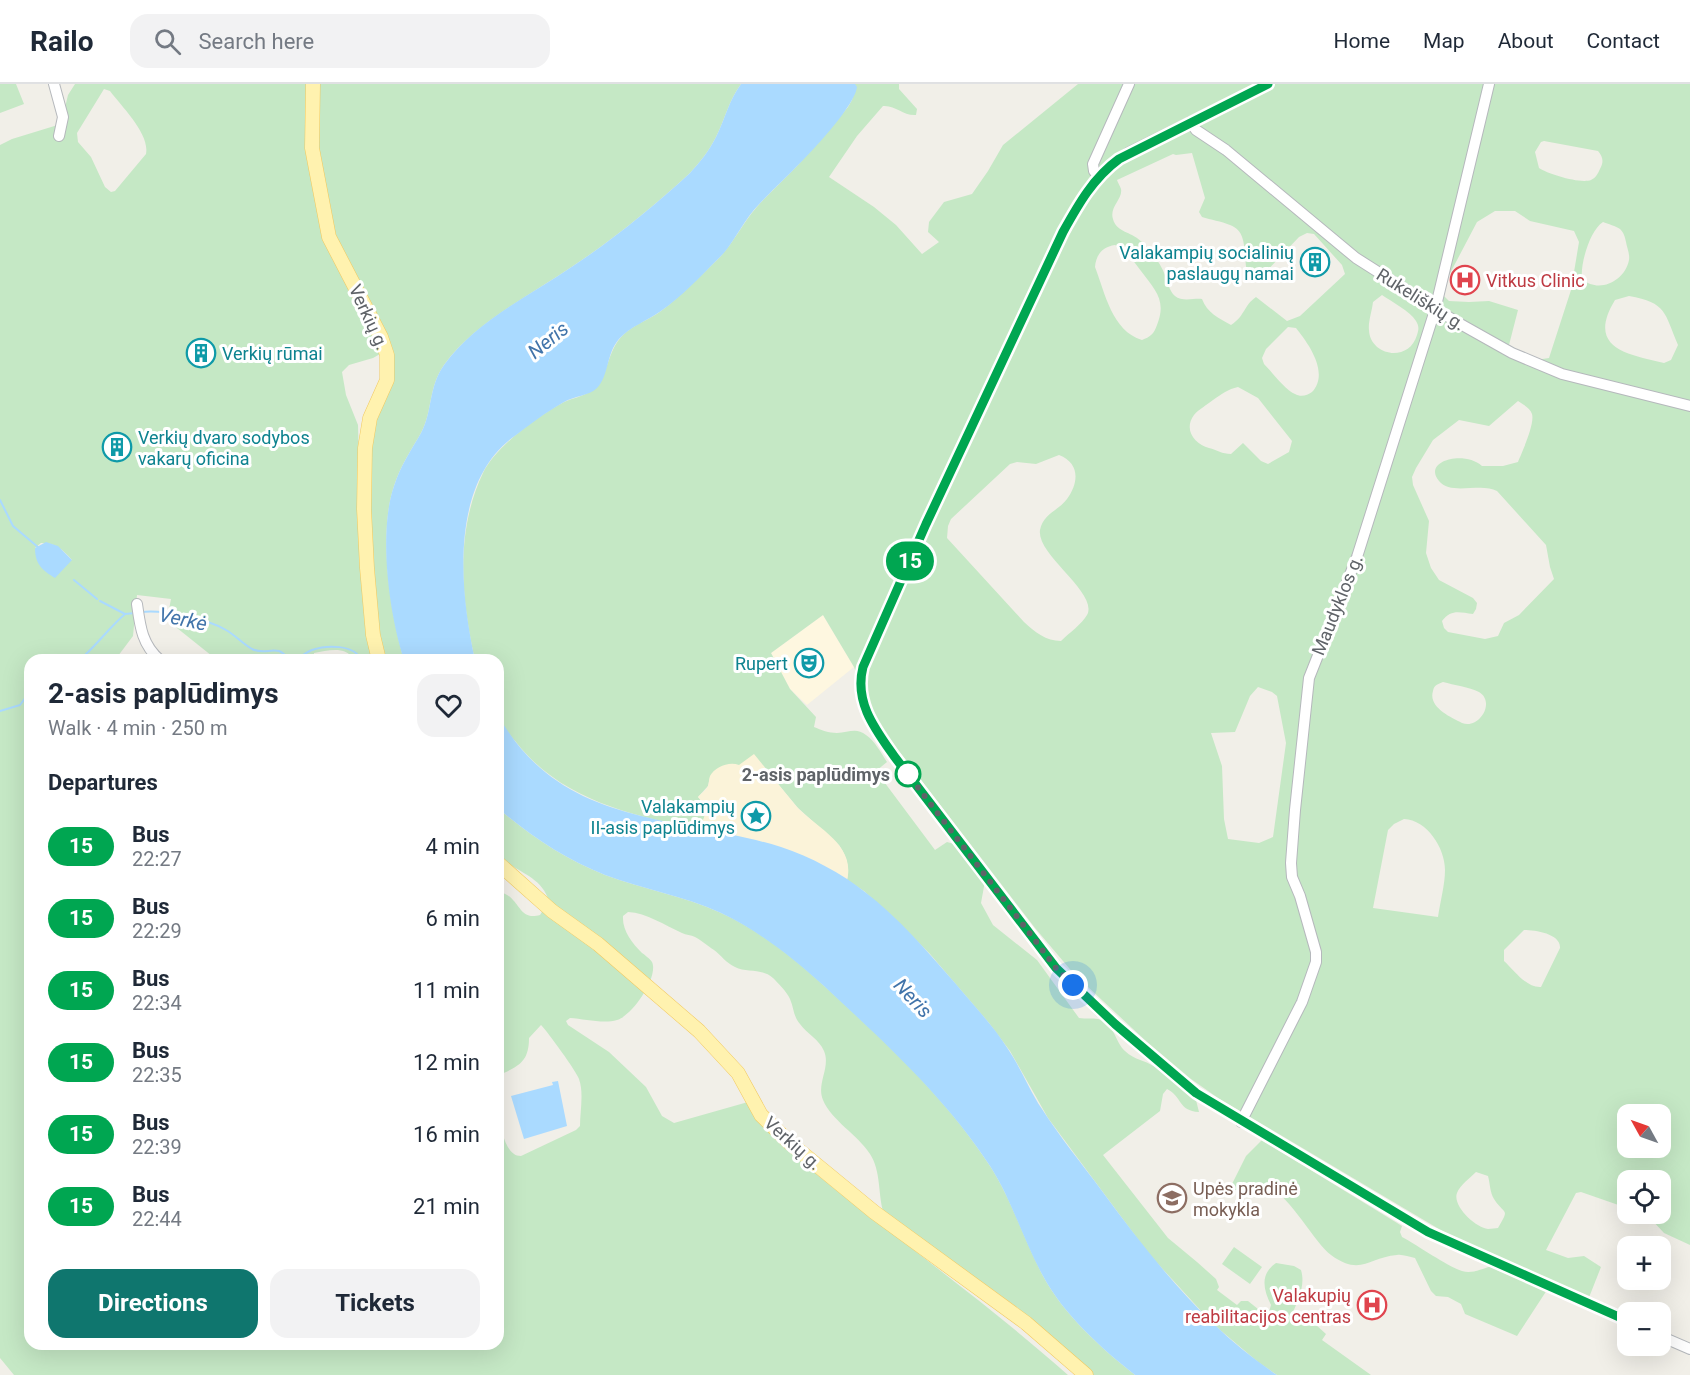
<!DOCTYPE html>
<html lang="en">
<head>
<meta charset="utf-8">
<style>
	:root { --surface:#fff; --page:#f2f2f3; --text:#1f2937; --muted:#747a83; --line:#e0e1e3; --accent:#0f766e }
	body { margin:0; font-family:Roboto,sans-serif; background:var(--page); color:var(--text); height:100vh; display:flex; flex-direction:column; font-size:22px; white-space:nowrap }
	* { box-sizing:border-box; margin:0 }
	p { font-size:20px; color:var(--muted) }
	.icon { flex:none; width:33px; height:33px; fill:none; stroke:currentColor; stroke-width:2; stroke-linecap:round; stroke-linejoin:round }
	.map { position:relative; flex:1; overflow:hidden }
	.drawer { position:absolute; left:24px; top:570px; width:480px; height:696px; display:flex; flex-direction:column; background:var(--surface); border-radius:18px; box-shadow:0 6px 24px #0002 }
	.drawer>* { flex:none }
	.badge { padding:0 12px; border-radius:20px; font-size:21px; line-height:39px }
	.needle { width:39px; rotate:310deg }
	.buttons { position:absolute; left:1617px; top:1020px; display:grid; gap:12px }
	.buttons a { display:grid; place-items:center; width:54px; height:54px; border-radius:12px; background:var(--surface); box-shadow:0 6px 24px #0002; font-size:30px }
	.you { position:absolute; width:30px; height:30px; margin:-15px; border:4px solid #fff; border-radius:50%; background:#1a73e8; box-shadow:0 0 0 9px #1a73e833 }
	.map>.badge { position:absolute; translate:-50% -50%; box-shadow:0 0 0 3px #fff }
	h2 { padding:0 24px; font-size:22px; line-height:54px }
	.round { display:grid; place-items:center; flex:none; width:63px; height:63px; border-radius:18px; background:var(--page) }
	.overview { display:flex; align-items:center; justify-content:space-between; height:102px; padding:0 24px }
	h1 { font-size:28px; font-weight:700; line-height:45px }
	.cta { display:flex; gap:12px; margin-top:auto; padding:12px 24px }
	.cta a { flex:1; height:69px; border-radius:18px; background:var(--accent); color:#fff; font-size:24px; font-weight:700; line-height:69px; text-align:center }
	.cta a+a { background:var(--page); color:var(--text) }
	ul { padding:0; list-style:none }
	li { display:flex; align-items:center; gap:18px; height:72px; padding:0 24px }
	li div { flex:1 }
	li b { display:block; font-size:22px }
	li em { font-style:normal }
	li .badge { min-width:66px; font-weight:700; text-align:center }
	header { display:flex; align-items:center; gap:36px; box-sizing:border-box; height:84px; padding:0 30px; background:var(--surface); border-bottom:2px solid var(--line) }
	header strong { font-size:28px }
	nav { display:flex; gap:33px; margin-inline-start:auto; font-size:21px }
	.search { width:420px; height:54px; background:var(--page); display:flex; align-items:center; gap:15px; box-sizing:border-box; padding:0 21px; border-radius:18px; color:var(--muted); font-size:22px }
	.map>svg:first-child { display:block }
	.commercial { fill:#fef7e0 }
	.green { fill:#c5e8c5; fill-rule:evenodd }
	.sand { fill:#fbf3d9 }
	.water { fill:#aadaff }
	.lines { fill:none; stroke-linecap:round; stroke-linejoin:round }
	.stream { stroke:#aadaff; stroke-width:2 }
	.minor-casing { stroke:#b5b8bc; stroke-width:12 }
	.major-casing { stroke:#f2c960; stroke-width:15 }
	.minor { stroke:#fff; stroke-width:10 }
	.major { stroke:#fff2af; stroke-width:14 }
	.line-casing { stroke:#fff; stroke-width:14 }
	.line { stroke:#00a651; stroke-width:9 }
	.walk { stroke:#5f6368; stroke-width:6; stroke-dasharray:0 10.8 }
	.stop-dot { fill:#fff; stroke:#00a651; stroke-width:3 }
	.labels { text-anchor:middle; dominant-baseline:central; stroke-width:6; stroke-linejoin:round; paint-order:stroke }
	.culture-label { font-size:18px; fill:#0d838f; stroke:#fff; text-anchor:end }
	.health-label { font-size:18px; fill:#be3a42; stroke:#fff; text-anchor:start }
	.street-label { font-size:18px; fill:#5f6368; stroke:#fff }
	.stop-label { font-size:18px; font-weight:bold; fill:#5f6368; stroke:#fff; text-anchor:end }
	.education-label { font-size:18px; fill:#785e54; stroke:#fff; text-anchor:start }
	.water-label { font-size:20px; font-style:italic; fill:#4174aa; stroke:#fff }
</style>
</head>
<body>
<header>
<strong>Railo</strong>
<div class="search"><svg class="icon" aria-label="search" viewBox="0 0 24 24"><circle cx="10" cy="10" r="6"/><path d="M15 15l6 6"/></svg>Search here</div>
<nav><a>Home</a><a>Map</a><a>About</a><a>Contact</a></nav>
</header>
<div class="map">
<svg width="1690" height="1291" viewBox="0 0 1690 1291">
	<rect width="100%" height="100%" fill="#f1efe8"/>
	<path class="commercial" d="M 823,531 L 854,583 L 807,621 L 790,605 L 771,569 Z"/>
	<path class="green" d="M 0,0 L 16,0 L 24,20 L 0,29 Z
		M 75,0 L 741,0 C 729,16 725,35 716,53 C 709,67 700,78 690,89 C 654,122 614,155 573,182 C 531,211 474,239 444,281 C 428,304 433,326 421,349 C 411,366 400,383 394,402 C 378,450 390,527 404,576 L 384,576 L 381,571 L 368,453 L 370,367 L 389,265 L 373,274 L 349,281 L 342,288 L 346,311 L 358,341 L 362,488 L 373,576 L 354,576 C 345,561 328,567 314,569 L 314,576 L 217,576 L 167,536 L 171,515 L 137,511 L 133,552 L 115,576 L 30,576 L 30,1260 L 498,1260 L 498,1032 C 502,1045 505,1072 521,1072 L 576,1046 L 580,1042 C 580,1028 584,1009 579,995 C 577,988 547,947 541,941 L 529,954 C 529,979 518,982 498,992 L 498,808 C 520,810 517,838 540,831 L 549,817 C 541,791 516,789 498,771 L 498,724 C 530,752 565,775 605,791 C 643,805 684,812 721,829 C 754,844 784,866 811,890 C 875,948 943,1009 990,1082 C 1012,1116 1024,1156 1043,1192 C 1064,1231 1101,1264 1135,1291 L 1092,1291 L 1018,1224 L 883,1127 C 878,1109 881,1087 870,1070 C 858,1051 831,1036 823,1016 C 816,1000 831,983 824,967 C 819,955 807,950 800,940 C 793,932 794,924 790,915 C 787,908 778,899 773,894 C 762,884 747,889 735,883 C 726,879 721,871 714,866 C 708,862 701,856 695,853 C 691,851 686,851 682,849 C 664,841 647,829 628,828 L 623,832 C 622,846 632,859 642,869 C 645,871 650,875 652,878 C 659,893 632,932 617,936 C 604,940 584,935 570,934 L 566,937 L 568,941 L 609,968 L 646,1003 L 662,1032 L 674,1039 L 748,1018 C 788,1073 844,1112 897,1153 C 955,1198 1013,1242 1068,1291 L 14,1291 L 0,1274 L 0,61 L 12,55 L 61,40 L 68,11 ZM 104,5 L 110,7 C 122,23 150,50 146,70 L 115,107 L 111,108 L 105,103 L 91,73 L 78,58 L 77,49 ZM 41,459 C 56,459 62,465 72,476 L 35,464 Z
		M 855,0 L 899,0 L 899,5 L 917,25 L 916,31 C 903,32 896,21 883,22 L 857,52 L 829,93 L 874,123 L 896,141 L 922,170 L 939,158 L 928,148 L 929,138 L 944,118 L 972,110 L 988,87 L 1003,61 L 1078,0 L 1690,0 L 1690,1161 L 1664,1149 L 1651,1135 L 1642,1130 L 1660,1130 L 1660,1096 L 1628,1096 L 1627,1124 L 1581,1108 L 1576,1109 L 1546,1166 L 1568,1174 L 1584,1172 L 1601,1183 L 1588,1216 L 1444,1148 L 1218,1014 L 1191,995 L 1147,958 L 1074,890 L 1035,844 L 881,644 L 869,622 L 854,583 L 823,531 L 771,569 L 790,605 L 816,633 L 814,643 C 821,646 829,649 837,649 C 848,649 856,643 866,651 C 875,657 881,669 887,678 L 876,687 L 935,766 L 947,758 L 954,760 L 960,764 L 985,797 L 981,819 L 993,841 L 1037,876 L 1079,934 C 1086,935 1092,934 1098,935 C 1114,938 1115,958 1125,967 C 1134,976 1145,976 1155,983 L 1196,1016 L 1199,1028 C 1178,1027 1182,1012 1167,1005 L 1163,1010 L 1160,1027 L 1103,1071 L 1168,1154 L 1197,1178 L 1216,1195 L 1219,1203 L 1217,1206 L 1237,1221 L 1241,1217 L 1248,1217 L 1263,1229 L 1269,1228 L 1271,1221 C 1263,1205 1260,1190 1276,1179 L 1294,1182 L 1301,1186 C 1306,1202 1297,1218 1291,1233 L 1299,1238 L 1312,1229 L 1321,1231 L 1315,1240 L 1326,1250 L 1322,1256 L 1371,1291 L 1277,1291 L 1258,1278 L 1213,1240 L 1148,1169 L 1048,1034 L 1010,967 L 989,939 L 930,870 L 902,842 L 864,807 L 847,796 C 850,783 846,771 839,761 L 798,724 L 754,671 L 739,682 L 710,693 L 708,702 L 698,713 C 709,724 706,733 698,745 C 631,731 561,716 516,658 C 510,651 501,641 498,631 C 495,619 498,590 498,576 L 475,576 C 461,514 455,448 483,389 C 496,362 538,332 564,318 C 572,314 582,313 589,308 C 610,294 605,269 623,251 C 634,240 649,236 661,227 C 681,212 700,192 718,175 C 733,160 742,140 756,124 C 769,109 784,96 797,82 C 815,63 831,43 848,23 L 852,16 ZM 1544,57 L 1598,67 C 1603,73 1604,78 1600,85 C 1598,89 1596,94 1591,96 C 1580,100 1548,90 1539,84 L 1535,68 L 1541,58 ZM 1192,69 L 1205,114 L 1199,128 L 1202,133 C 1211,136 1221,137 1230,141 C 1250,148 1242,174 1248,191 L 1253,194 L 1260,194 L 1299,153 L 1307,149 L 1314,150 L 1342,181 L 1345,190 L 1300,232 L 1287,237 L 1256,213 C 1243,222 1246,231 1231,241 C 1219,234 1207,229 1202,215 C 1194,214 1182,218 1175,212 C 1169,207 1168,198 1165,191 C 1160,178 1149,163 1137,154 C 1129,148 1116,147 1113,135 C 1109,123 1123,115 1121,105 C 1120,102 1118,99 1117,96 L 1173,70 L 1176,71 ZM 1495,127 L 1515,127 L 1530,137 L 1574,147 L 1579,158 L 1571,206 L 1549,274 L 1536,276 L 1509,261 L 1518,226 L 1489,217 L 1469,218 L 1449,217 L 1443,211 L 1446,197 L 1477,138 ZM 1603,138 C 1608,140 1616,142 1620,145 C 1624,149 1625,153 1626,158 C 1627,164 1630,170 1629,176 C 1625,197 1599,210 1582,195 C 1580,180 1590,146 1603,138 ZM 1115,161 C 1127,166 1133,177 1141,187 C 1155,206 1167,216 1157,241 C 1154,250 1150,253 1142,256 C 1112,247 1105,209 1095,183 C 1096,171 1102,163 1115,161 ZM 1382,211 C 1392,218 1410,227 1416,237 C 1419,242 1419,245 1417,251 C 1409,279 1370,272 1369,246 C 1368,238 1372,227 1373,218 ZM 1629,212 C 1667,219 1664,228 1678,261 L 1671,276 L 1664,279 C 1627,270 1586,264 1615,216 ZM 1288,243 L 1296,244 C 1308,259 1330,289 1312,308 C 1307,312 1300,313 1295,310 C 1285,306 1272,288 1264,280 L 1262,274 L 1266,265 ZM 1238,303 L 1258,314 L 1292,357 L 1289,368 L 1268,380 L 1261,377 L 1243,359 L 1231,370 C 1222,370 1217,366 1209,364 C 1195,360 1183,346 1194,331 C 1199,325 1207,321 1213,316 C 1222,310 1228,305 1238,303 ZM 1518,317 C 1524,321 1530,324 1532,330 C 1535,340 1522,368 1518,378 L 1503,382 L 1482,382 C 1464,366 1422,377 1439,397 C 1451,412 1481,398 1497,407 L 1546,461 L 1550,483 L 1554,495 L 1519,531 L 1504,539 L 1498,552 L 1485,555 L 1448,548 L 1444,544 L 1442,537 C 1451,525 1459,528 1473,530 L 1476,525 L 1477,519 L 1473,514 L 1439,496 L 1431,484 L 1426,469 L 1429,437 L 1413,401 L 1412,393 L 1416,384 L 1433,356 L 1459,336 L 1489,342 ZM 1059,371 C 1080,379 1079,399 1067,415 C 1059,426 1043,430 1040,446 C 1036,471 1099,509 1087,531 C 1082,540 1069,549 1061,557 C 1046,557 1035,548 1024,538 L 947,454 L 948,442 L 951,435 L 1010,380 L 1017,378 L 1036,380 ZM 1443,598 C 1454,601 1469,603 1479,608 C 1496,618 1479,646 1462,639 C 1450,633 1428,623 1433,607 C 1434,601 1438,600 1443,598 ZM 1258,603 L 1272,608 L 1277,612 L 1286,659 L 1273,753 L 1259,759 L 1228,755 L 1224,735 L 1222,682 L 1211,649 L 1235,648 L 1250,612 ZM 1404,735 C 1427,736 1445,764 1445,786 C 1445,801 1440,818 1438,833 L 1373,824 L 1388,746 L 1394,740 ZM 1524,846 C 1536,846 1561,850 1560,864 L 1541,903 C 1526,904 1514,886 1504,877 L 1504,866 ZM 1628,1030 L 1660,1030 L 1660,1064 L 1628,1064 ZM 1476,1088 L 1488,1092 C 1490,1099 1490,1109 1494,1115 C 1505,1132 1510,1123 1498,1144 C 1495,1144 1492,1145 1488,1145 C 1476,1144 1452,1122 1457,1109 C 1460,1101 1470,1094 1476,1088 Z
		M 1262,1056 L 1402,1142 L 1400,1148 L 1402,1153 C 1419,1162 1445,1181 1462,1187 C 1472,1190 1482,1185 1491,1182 L 1547,1206 L 1517,1252 L 1465,1230 L 1461,1220 L 1448,1213 L 1436,1212 L 1431,1207 L 1415,1174 C 1409,1173 1402,1170 1397,1171 C 1369,1173 1361,1193 1331,1171 C 1314,1159 1284,1101 1264,1103 C 1260,1104 1255,1107 1251,1109 L 1244,1106 L 1229,1106 L 1246,1072 Z
		M 1234,1163 L 1262,1183 L 1250,1200 L 1222,1180 Z"/>
	<path class="sand" d="M 754,670 C 768,687 782,705 796,722 C 816,744 856,760 847,796 L 825,782 L 781,763 L 698,745 C 706,733 709,724 698,713 C 701,710 706,706 708,702 C 709,699 709,695 710,692 C 715,683 729,677 739,681 Z"/>
	<path class="water" d="M 741,0 L 855,0 L 857,3 C 854,27 791,89 771,108 C 762,117 752,127 745,138 C 736,151 729,165 718,175 C 700,193 681,213 661,227 C 647,237 631,242 619,255 C 606,270 609,292 597,304 C 589,312 574,312 564,318 C 546,328 528,342 512,354 C 449,402 460,508 475,576 L 404,576 C 389,530 378,448 394,402 C 400,383 411,366 421,349 C 433,326 428,304 444,281 C 476,237 529,212 573,182 C 614,155 654,122 690,89 C 700,78 709,67 716,53 C 725,35 729,16 741,0 Z
		M 46,458 L 58,462 L 72,476 L 55,494 C 42,486 35,480 35,464 Z
		M 498,631 C 561,744 674,730 781,763 C 811,773 841,789 865,808 C 899,834 927,867 955,899 C 973,921 993,941 1008,965 C 1021,984 1029,1006 1042,1025 C 1060,1053 1082,1080 1102,1107 C 1153,1176 1205,1243 1277,1291 L 1135,1291 C 1101,1264 1064,1231 1043,1192 C 1023,1156 1012,1116 990,1082 C 946,1014 883,957 824,902 C 793,874 759,847 721,829 C 684,812 643,805 605,791 C 565,775 530,752 498,724 Z
		M 558,997 L 567,1042 L 524,1055 L 511,1012 L 553,1001 L 552,998 Z"/>
	<g class="lines">
		<path class="stream" d="M 0,416 L 13,442 L 39,464
			M 74,496 L 97,515
			M 100,517 L 125,530 L 135,529
			M 141,528 C 162,525 208,535 226,546 C 235,551 243,560 252,565 C 262,570 270,565 279,567 C 284,569 286,573 291,574 C 299,576 304,569 312,566 C 326,561 355,560 361,576
			M 85,571 C 99,558 110,543 125,530
			M 77,576 L 79,575
			M 396,576 L 405,573
			M 0,627 L 20,621 L 26,613 L 30,612"/>
		<g class="minor-casing">
			<path id="minor" d="M 54,0 L 63,33 L 59,52
				M 1268,0 L 1128,69 C 1097,88 1080,116 1063,148 L 926,440 L 863,583 C 854,618 875,645 894,672 L 1056,884 L 1101,928 L 1196,1009 L 1428,1148 L 1628,1237
				M 1190,38 L 1196,46 L 1226,66 L 1356,174 L 1455,237 L 1512,269 L 1562,290 L 1690,322
				M 1099,92 L 1094,87 L 1093,80 L 1129,0
				M 137,520 C 140,542 142,561 160,576
				M 1241,1038 L 1302,918 L 1316,878 L 1316,868 L 1300,812 L 1292,793 L 1291,779 L 1295,726 L 1309,594 L 1357,473 L 1435,226 L 1489,0
				M 1660,1252 L 1690,1265"/>
		</g>
		<g class="major-casing">
			<path id="major" d="M 313,0 L 312,64 L 329,153 L 381,253 L 387,271 L 387,296 L 370,334 L 365,364 L 364,425 L 367,484 L 373,551 L 379,576
				M 498,779 L 552,827 L 598,860 L 699,947 L 738,989 L 761,1031 L 790,1059 L 874,1128 L 1026,1239 L 1086,1291"/>
		</g>
		<use href="#minor" class="minor"/>
		<use href="#major" class="major"/>
	</g>
	<g class="lines">
		<g class="line-casing">
			<path id="line" d="M 1268,0 L 1119,75 C 1093,94 1078,121 1063,148 L 926,440 L 863,583 C 854,618 875,645 894,672 L 1056,884 L 1115,940 L 1196,1009 L 1428,1148 L 1628,1237"/>
		</g>
		<use href="#line" class="line"/>
		<path class="walk" d="M 908,690 L 903,684 L 1031,851 L 1056,884 L 1073,901"/>
	</g>
	<defs>
		<g id="building-ring" transform="scale(1.5)"><circle r="9.5" fill="#fff" stroke="#0f9aa8" stroke-width="1.5"/><path d="M-4-6H4V6H1V3H-1V6H-4ZM-2.5-4.3h1.7v1.8h-1.7ZM.8-4.3h1.7v1.8H.8ZM-2.5-1h1.7V.8h-1.7ZM.8-1h1.7V.8H.8Z" fill="#0f9aa8"/></g>
		<g id="hospital-ring" transform="scale(1.5)"><circle r="9.5" fill="#fff" stroke="#e0444e" stroke-width="1.5"/><path d="M-5-5h3v3.5h4V-5h3V5h-3V1.5h-4V5h-3Z" fill="#e0444e"/></g>
		<g id="theatre-ring" transform="scale(1.5)"><circle r="9.5" fill="#fff" stroke="#0f9aa8" stroke-width="1.5"/><path d="M-5-5.5Q0-4 5-5.5V0Q5 5 0 6Q-5 5-5 0ZM-3.3-2.5H-1v1.5H-3.3ZM1-2.5H3.3v1.5H1ZM-2.8 1Q0 5.5 2.8 1Z" fill="#0f9aa8"/></g>
		<g id="sight-ring" transform="scale(1.5)"><circle r="9.5" fill="#fff" stroke="#0f9aa8" stroke-width="1.5"/><path d="M0-6L1.8-2.2L6-1.7L2.9 1.2L3.7 5.4L0 3.3L-3.7 5.4L-2.9 1.2L-6-1.7L-1.8-2.2Z" fill="#0f9aa8"/></g>
		<g id="school-ring" transform="scale(1.5)"><circle r="9.5" fill="#fff" stroke="#8d6e63" stroke-width="1.5"/><path d="M0-5L7-2L0 1L-7-2ZM-4 1L0 2.5L4 1V4Q0 6-4 4Z" fill="#8d6e63"/></g>
	</defs>
	<g fill-rule="evenodd">
		<use href="#building-ring" x="1315" y="178"/>
		<use href="#hospital-ring" x="1465" y="196"/>
		<use href="#building-ring" x="201" y="269"/>
		<use href="#building-ring" x="117" y="363"/>
		<use href="#theatre-ring" x="809" y="579"/>
		<use href="#sight-ring" x="756" y="732"/>
		<use href="#school-ring" x="1172" y="1114"/>
		<use href="#hospital-ring" x="1372" y="1221"/>
	</g>
	<circle class="stop-dot" cx="908" cy="690" r="12"/>
	<g class="labels">
		<g class="culture-label">
			<text x="1294" y="168">Valakampių socialinių<tspan x="1294" dy="21">paslaugų namai</tspan></text>
			<text x="222" y="269" text-anchor="start">Verkių rūmai</text>
			<text x="138" y="353" text-anchor="start">Verkių dvaro sodybos<tspan x="138" dy="21">vakarų oficina</tspan></text>
			<text x="788" y="579">Rupert</text>
			<text x="735" y="722">Valakampių<tspan x="735" dy="21">II-asis paplūdimys</tspan></text>
		</g>
		<g class="health-label">
			<text x="1486" y="196">Vitkus Clinic</text>
			<text x="1351" y="1211" text-anchor="end">Valakupių<tspan x="1351" dy="21">reabilitacijos centras</tspan></text>
		</g>
		<g class="street-label">
			<text transform="translate(1421 215) rotate(32)">Rukeliškių g.</text>
			<text transform="translate(369 233) rotate(65)">Verkių g.</text>
			<text transform="translate(1337 521) rotate(-68)">Maudyklos g.</text>
			<text transform="translate(793 1059) rotate(42)">Verkių g.</text>
		</g>
		<g class="stop-label">
			<text x="890" y="690">2-asis paplūdimys</text>
		</g>
		<g class="education-label">
			<text x="1193" y="1104">Upės pradinė<tspan x="1193" dy="21">mokykla</tspan></text>
		</g>
		<g class="water-label">
			<text transform="translate(548 256) rotate(-39)">Neris</text>
			<text transform="translate(183 535) rotate(12)">Verkė</text>
			<text transform="translate(913 914) rotate(47)">Neris</text>
		</g>
	</g>
</svg>
<div class="buttons">
<a><svg class="needle" viewBox="-14 -14 28 28"><path d="M0-13l5 13h-10z" fill="#e53935"/><path d="M0 13l5-13h-10z" fill="#747a83"/></svg></a>
<a><svg class="icon" aria-label="locate" viewBox="0 0 24 24"><circle cx="12" cy="12" r="6"/><path d="M12 2v4M12 18v4M2 12h4M18 12h4"/></svg></a>
<a>+</a>
<a>−</a>
</div>
<div class="you" style="left:1073px;top:901px"></div>
<b class="badge" style="left:910px;top:477px;background:#00a651;color:#fff">15</b>
<section class="drawer">
<div class="overview"><div><h1>2-asis paplūdimys</h1><p>Walk · 4 min · 250 m</p></div><a class="round"><svg class="icon" aria-label="heart" viewBox="0 0 24 24"><path d="M12 20l-8-8c-3-5 5-10 8-4 3-6 11-1 8 4z"/></svg></a></div>
<h2>Departures</h2>
<ul>
<li><span class="badge" style="background:#00a651;color:#fff">15</span><div><b>Bus</b><p>22:27</p></div><em>4 min</em></li>
<li><span class="badge" style="background:#00a651;color:#fff">15</span><div><b>Bus</b><p>22:29</p></div><em>6 min</em></li>
<li><span class="badge" style="background:#00a651;color:#fff">15</span><div><b>Bus</b><p>22:34</p></div><em>11 min</em></li>
<li><span class="badge" style="background:#00a651;color:#fff">15</span><div><b>Bus</b><p>22:35</p></div><em>12 min</em></li>
<li><span class="badge" style="background:#00a651;color:#fff">15</span><div><b>Bus</b><p>22:39</p></div><em>16 min</em></li>
<li><span class="badge" style="background:#00a651;color:#fff">15</span><div><b>Bus</b><p>22:44</p></div><em>21 min</em></li>
</ul>
<div class="cta"><a>Directions</a><a>Tickets</a></div>
</section>
</div>
</body>
</html>
